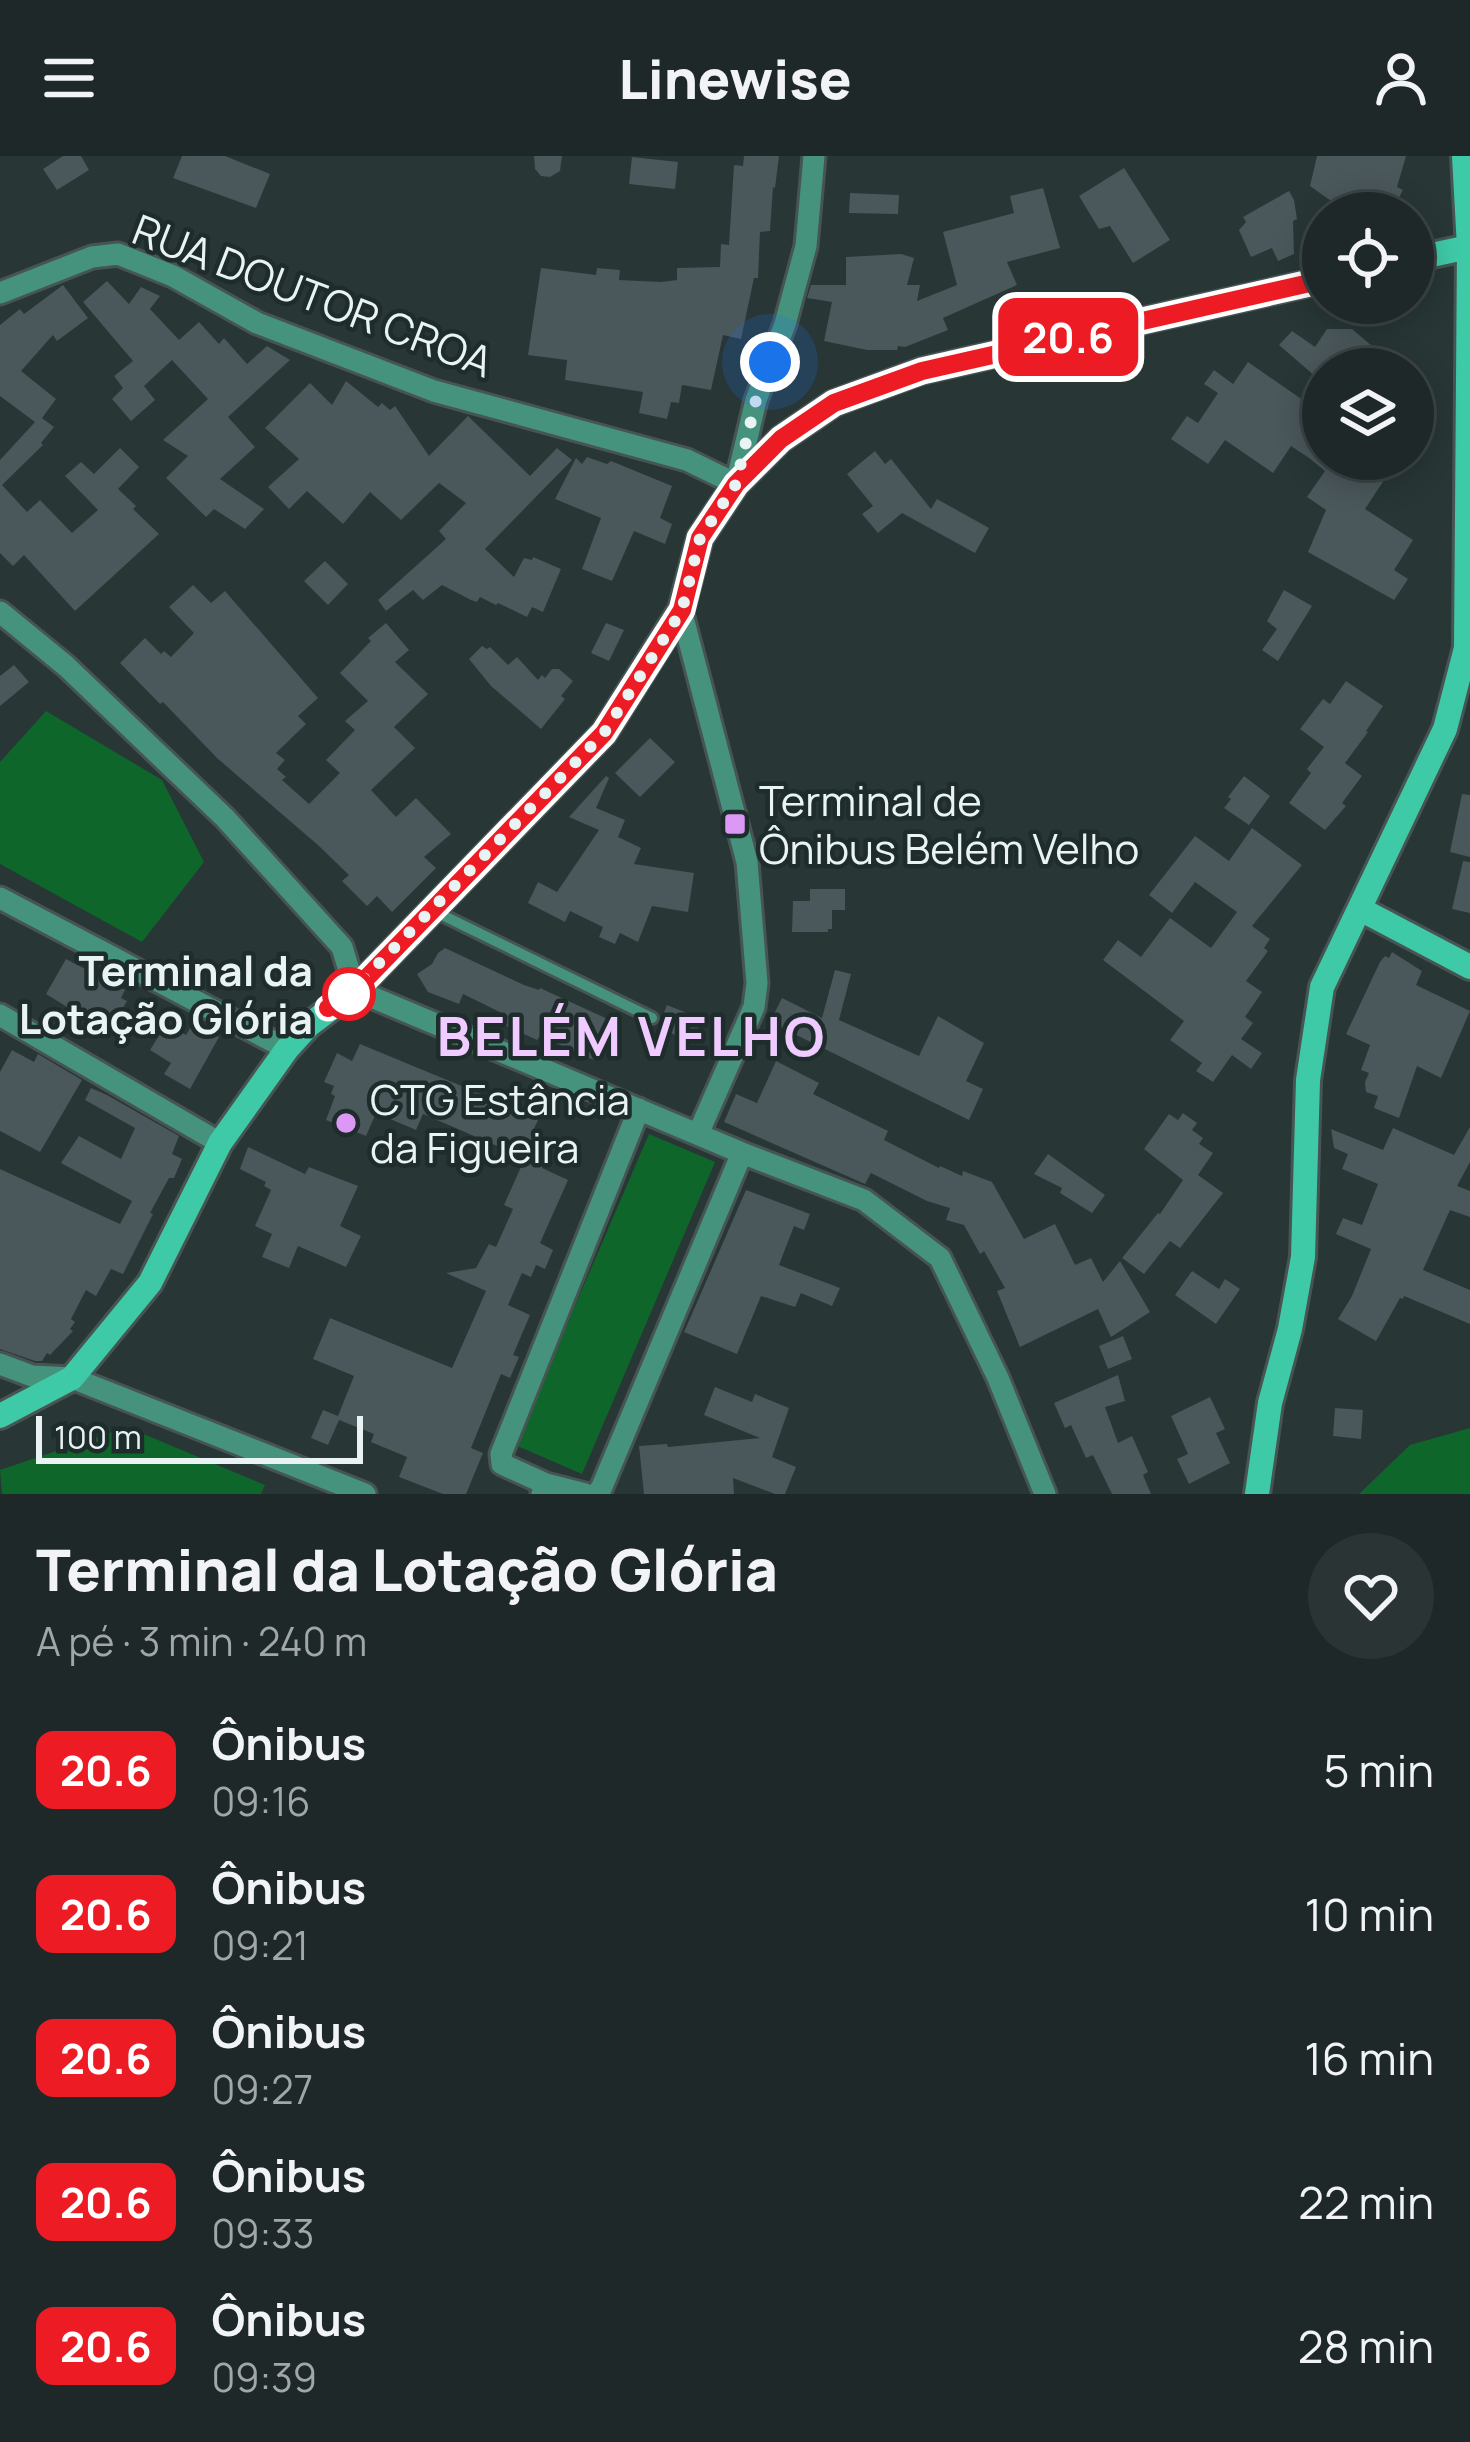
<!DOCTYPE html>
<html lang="pt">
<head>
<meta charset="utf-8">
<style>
	:root { --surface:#1e2828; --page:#2b3434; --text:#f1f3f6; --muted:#a1a6a8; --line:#3c4445 }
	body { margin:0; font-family:Manrope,sans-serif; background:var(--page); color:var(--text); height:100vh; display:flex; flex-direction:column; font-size:45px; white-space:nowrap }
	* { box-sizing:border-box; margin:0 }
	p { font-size:39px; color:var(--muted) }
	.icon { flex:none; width:66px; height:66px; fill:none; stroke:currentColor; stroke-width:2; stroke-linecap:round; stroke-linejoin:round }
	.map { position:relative; height:1338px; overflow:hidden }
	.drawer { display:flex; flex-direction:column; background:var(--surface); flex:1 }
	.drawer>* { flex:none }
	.badge { padding:0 24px; border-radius:18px; font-size:42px; line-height:78px }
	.controls { position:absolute; left:1302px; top:36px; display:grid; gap:24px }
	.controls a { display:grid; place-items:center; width:132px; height:132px; border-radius:50%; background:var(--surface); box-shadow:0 6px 30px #0003,0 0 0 3px var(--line); font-size:60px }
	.scale { position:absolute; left:36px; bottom:30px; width:327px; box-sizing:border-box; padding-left:12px; border:6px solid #eaf3f3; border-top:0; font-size:33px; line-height:42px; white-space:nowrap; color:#eaf3f3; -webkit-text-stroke:9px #1f2c2c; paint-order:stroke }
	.you { position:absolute; width:60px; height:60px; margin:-30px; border:9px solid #fff; border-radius:50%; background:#1a73e8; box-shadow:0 0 0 18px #1a73e833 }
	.map>.badge { position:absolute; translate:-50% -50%; box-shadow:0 0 0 6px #fff }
	.round { display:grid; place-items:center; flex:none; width:126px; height:126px; border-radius:63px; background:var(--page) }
	.overview { display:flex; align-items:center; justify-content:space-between; height:204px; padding:0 36px }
	h1 { font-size:57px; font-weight:800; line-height:90px }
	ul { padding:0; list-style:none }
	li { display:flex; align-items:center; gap:36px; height:144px; padding:0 36px }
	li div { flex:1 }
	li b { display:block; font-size:45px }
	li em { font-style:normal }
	li .badge { min-width:132px; font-weight:700; text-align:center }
	header { display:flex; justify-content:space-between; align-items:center; height:156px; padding:0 36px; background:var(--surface); font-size:54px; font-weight:800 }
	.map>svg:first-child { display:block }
	.green { fill:#0e662b }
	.building { fill:#4a575b }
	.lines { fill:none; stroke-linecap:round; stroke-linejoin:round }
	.service-casing { stroke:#475454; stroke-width:16 }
	.minor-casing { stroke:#475454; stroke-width:27 }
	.secondary-casing { stroke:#475454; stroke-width:30 }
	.service { stroke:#45937d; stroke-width:10 }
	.minor { stroke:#45937d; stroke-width:21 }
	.secondary { stroke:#3fcaa7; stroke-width:24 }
	.line-casing { stroke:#fff; stroke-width:27 }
	.line { stroke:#ed1c24; stroke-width:18 }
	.walk { stroke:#eaf3f3; stroke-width:12; stroke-dasharray:0 21.6 }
	.poi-dot { fill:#db99f5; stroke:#1f2c2c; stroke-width:4.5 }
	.stop-dot { fill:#fff; stroke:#ed1c24; stroke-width:6 }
	.labels { text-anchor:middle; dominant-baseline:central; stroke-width:9; stroke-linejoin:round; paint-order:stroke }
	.street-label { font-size:42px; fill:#eaf3f3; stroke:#1f2c2c }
	.poi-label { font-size:42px; fill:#eaf3f3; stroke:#1f2c2c; text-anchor:start }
	.stop-label { font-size:42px; font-weight:bold; fill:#eaf3f3; stroke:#1f2c2c; text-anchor:end }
	.district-label { font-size:54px; font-weight:bold; letter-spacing:3px; fill:#f0cbff; stroke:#1f2c2c }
</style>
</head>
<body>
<header><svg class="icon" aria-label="menu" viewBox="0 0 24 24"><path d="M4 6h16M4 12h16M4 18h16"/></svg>Linewise<svg class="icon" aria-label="person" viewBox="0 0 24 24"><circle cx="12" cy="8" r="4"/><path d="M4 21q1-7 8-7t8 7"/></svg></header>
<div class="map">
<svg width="1470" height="1338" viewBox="0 0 1470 1338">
	<rect width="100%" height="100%" fill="#283636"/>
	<path class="green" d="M 46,555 L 162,624 L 204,706 L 142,786 L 0,708 L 0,606 Z
		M 649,978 L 715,1006 L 582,1318 L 515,1289 Z
		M 127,1271 L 265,1329 L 261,1338 L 2,1338 L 0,1314 Z
		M 1470,1272 L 1470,1338 L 1359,1338 L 1410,1289 Z"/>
	<path class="building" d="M 63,0 L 81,0 L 89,14 L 57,34 L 43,13 Z
		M 182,0 L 225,0 L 270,18 L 256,52 L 173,22 Z
		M 534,0 L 562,0 L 560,15 L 550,21 L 541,20 L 535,13 Z
		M 744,0 L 779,0 L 775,32 L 773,31 L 770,75 L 760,76 L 758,122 L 754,122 L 741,183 L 723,179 L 711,234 L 682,229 L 679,247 L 671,246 L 667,263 L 639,257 L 643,236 L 565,224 L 567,204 L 528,199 L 541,112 L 596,119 L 597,112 L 620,114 L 619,124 L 661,126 L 677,124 L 677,112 L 720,111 L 721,88 L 729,89 L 734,9 L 743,10 Z
		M 1317,0 L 1406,0 L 1397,31 L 1403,34 L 1391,57 L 1348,57 L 1310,30 Z
		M 632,1 L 678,6 L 675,33 L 629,28 Z
		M 1124,12 L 1170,84 L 1133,107 L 1110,70 L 1099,73 L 1079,40 Z
		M 1043,32 L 1060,92 L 1007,106 L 1017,129 L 943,162 L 948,174 L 905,191 L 898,190 L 897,194 L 867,194 L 824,185 L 832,146 L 807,142 L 811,129 L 846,129 L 846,101 L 901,98 L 914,102 L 907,129 L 920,129 L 917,145 L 957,129 L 943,76 L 1014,57 L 1010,40 Z
		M 1289,35 L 1294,44 L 1297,63 L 1293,65 L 1294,98 L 1278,105 L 1272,92 L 1251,101 L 1239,74 L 1246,66 L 1243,61 Z
		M 850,37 L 899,39 L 898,58 L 849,57 Z
		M 107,125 L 129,148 L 141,131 L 160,140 L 150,153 L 179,184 L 199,166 L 219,188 L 224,182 L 247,208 L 267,190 L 290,204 L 228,261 L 255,291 L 220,323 L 264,353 L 245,373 L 214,353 L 206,361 L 166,322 L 188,300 L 163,284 L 208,243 L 172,204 L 144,230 L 155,244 L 131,265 L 112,243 L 123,232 L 114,220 L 133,205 L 83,146 Z
		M 63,129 L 88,162 L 57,185 L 53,179 L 21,215 L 56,243 L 42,262 L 54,271 L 41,287 L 43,289 L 2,329 L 27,356 L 40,344 L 72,377 L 98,354 L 65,320 L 81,306 L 94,318 L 120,292 L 139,311 L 118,333 L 136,350 L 133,353 L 159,378 L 75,455 L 24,399 L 13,410 L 0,397 L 0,304 L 35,266 L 0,240 L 0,169 L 20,153 L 24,158 Z
		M 1327,173 L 1352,173 L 1399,213 L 1323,213 L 1323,227 L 1279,189 L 1292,175 L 1315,191 Z
		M 1248,206 L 1323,258 L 1323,303 L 1398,303 L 1365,353 L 1413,384 L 1394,414 L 1408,423 L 1394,444 L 1308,396 L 1326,354 L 1307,341 L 1325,315 L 1309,302 L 1291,290 L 1273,317 L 1225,284 L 1208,308 L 1171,283 L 1187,260 L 1198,267 L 1218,237 L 1204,228 L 1214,214 L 1233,228 Z
		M 346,225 L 378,251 L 382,247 L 390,254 L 395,250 L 429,300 L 468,260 L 530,320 L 557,292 L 572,304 L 485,393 L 514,421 L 524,402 L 532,404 L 533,401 L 561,413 L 543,456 L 532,451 L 527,461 L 498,447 L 496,449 L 480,441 L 477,446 L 471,444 L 442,429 L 423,444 L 413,434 L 386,455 L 378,444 L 446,383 L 439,375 L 466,347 L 439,327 L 401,364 L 370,336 L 343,368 L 307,335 L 289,353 L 268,331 L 299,303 L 265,272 L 310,227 L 332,249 Z
		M 875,295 L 885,308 L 891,303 L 931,353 L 937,343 L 989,372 L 975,397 L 902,357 L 878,377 L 862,358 L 873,350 L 847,318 Z
		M 587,301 L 607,308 L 611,305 L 672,330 L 660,362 L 672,368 L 665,388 L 634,375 L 612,425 L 582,413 L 601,362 L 555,343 L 576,302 L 582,308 Z
		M 325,405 L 348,428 L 328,449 L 304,425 Z
		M 193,429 L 211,447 L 225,435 L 318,542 L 298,560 L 306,568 L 276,597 L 285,604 L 277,613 L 286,621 L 282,624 L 309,648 L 340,617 L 326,604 L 355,574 L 345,565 L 368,545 L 340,517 L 371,485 L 368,482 L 386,467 L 409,494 L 395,506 L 428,538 L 394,571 L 415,592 L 371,634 L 396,661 L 416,642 L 451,678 L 424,701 L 436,712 L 392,756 L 377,740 L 367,750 L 342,725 L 349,719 L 319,690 L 217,602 L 163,546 L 160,548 L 120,507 L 145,482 L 161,498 L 164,495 L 171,501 L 194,477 L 169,451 Z
		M 1284,434 L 1312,450 L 1278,505 L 1262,494 L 1277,473 L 1267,465 Z
		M 606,467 L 624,474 L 609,505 L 591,497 Z
		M 482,490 L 487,493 L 490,491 L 508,509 L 517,501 L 538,524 L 542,519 L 545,522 L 552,513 L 559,513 L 573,525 L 561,540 L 565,543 L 541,573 L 491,530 L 469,503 Z
		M 14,509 L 29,526 L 0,550 L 0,520 Z
		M 1346,525 L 1383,550 L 1366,575 L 1368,576 L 1345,607 L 1362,620 L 1342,647 L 1346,650 L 1325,674 L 1289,647 L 1311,617 L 1307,613 L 1324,591 L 1300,573 L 1323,543 L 1330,548 Z
		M 650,582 L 675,606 L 640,641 L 615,617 Z
		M 606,620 L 609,622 L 596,652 L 625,664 L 618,681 L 641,692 L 634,708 L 694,717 L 688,756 L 652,750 L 638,786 L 620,777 L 615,788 L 599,781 L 603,771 L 570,755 L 565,766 L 528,747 L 538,726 L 557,736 L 599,674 L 569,661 Z
		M 1244,620 L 1270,640 L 1249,669 L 1224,652 L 1231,643 L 1228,641 Z
		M 1462,638 L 1470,639 L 1470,701 L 1450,696 Z
		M 1252,672 L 1302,709 L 1252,770 L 1270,783 L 1264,792 L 1268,795 L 1246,825 L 1262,836 L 1245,861 L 1253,867 L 1241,883 L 1262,897 L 1251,913 L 1232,899 L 1213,926 L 1196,915 L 1202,907 L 1170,884 L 1184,865 L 1103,804 L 1118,784 L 1141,801 L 1170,762 L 1211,792 L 1237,756 L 1195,726 L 1172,757 L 1149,739 L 1195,680 L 1229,705 Z
		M 1463,705 L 1470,706 L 1470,757 L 1452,753 Z
		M 810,733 L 845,733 L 845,754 L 832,754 L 832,773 L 828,773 L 828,776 L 792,776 L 793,745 L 810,745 Z
		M 445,792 L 524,829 L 539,834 L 540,832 L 612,865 L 594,904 L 540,880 L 537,884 L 504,869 L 508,860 L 463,838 L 459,848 L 428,836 L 417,818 L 432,808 L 438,797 Z
		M 1392,796 L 1422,815 L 1416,829 L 1470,855 L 1441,922 L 1417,910 L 1399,962 L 1374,952 L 1378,940 L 1366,936 L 1365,926 L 1369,917 L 1361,914 L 1370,889 L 1346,878 L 1380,806 L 1385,800 L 1389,802 Z
		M 66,803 L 125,834 L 121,842 L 127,845 L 111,873 L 90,860 L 88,864 L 46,838 Z
		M 835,814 L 851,818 L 839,864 L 919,900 L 938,860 L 984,887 L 966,925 L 983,933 L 969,964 L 770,866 L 782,842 L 822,862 Z
		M 667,849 L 702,863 L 693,886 L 658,872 Z
		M 194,866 L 219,881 L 190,933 L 164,918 L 171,907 L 150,894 L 166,868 L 186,879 Z
		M 360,888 L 539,962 L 532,977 L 554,986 L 542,1012 L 568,1024 L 540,1087 L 553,1094 L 545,1113 L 536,1109 L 531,1121 L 522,1117 L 508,1149 L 530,1159 L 513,1199 L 519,1201 L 510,1222 L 501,1218 L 471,1292 L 483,1297 L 466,1338 L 443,1338 L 399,1321 L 407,1301 L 371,1286 L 374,1278 L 339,1264 L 328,1289 L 311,1282 L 323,1254 L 338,1260 L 354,1220 L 313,1203 L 330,1162 L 452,1212 L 486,1135 L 446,1117 L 476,1112 L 489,1088 L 496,1091 L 513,1053 L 504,1049 L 525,1002 L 423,958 L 416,974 L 376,957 L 366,980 L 326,964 L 335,940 L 331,938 L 334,930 L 324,926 L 337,897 L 352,905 Z
		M 12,894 L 34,906 L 38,898 L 82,924 L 40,996 L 0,975 L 0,916 Z
		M 776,905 L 819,927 L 813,938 L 888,975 L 884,984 L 939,1012 L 940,1010 L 962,1020 L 963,1015 L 992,1026 L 1024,1083 L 1055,1068 L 1075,1109 L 1091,1102 L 1103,1126 L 1120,1105 L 1150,1156 L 1111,1181 L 1098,1153 L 1020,1191 L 997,1135 L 1005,1132 L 984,1095 L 980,1098 L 964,1069 L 946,1064 L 950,1052 L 927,1045 L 871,1017 L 865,1028 L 724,966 L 736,938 L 757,947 Z
		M 91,932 L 107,939 L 179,980 L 172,998 L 182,1003 L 174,1022 L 169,1022 L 150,1057 L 153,1058 L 123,1118 L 111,1113 L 96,1140 L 86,1134 L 71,1163 L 75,1166 L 70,1173 L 73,1175 L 50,1199 L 47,1197 L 42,1205 L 35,1205 L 0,1193 L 0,1013 L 120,1068 L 132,1045 L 61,1007 L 79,980 L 121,1003 L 135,972 L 85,944 Z
		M 1183,957 L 1197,967 L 1192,974 L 1203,982 L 1199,988 L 1213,997 L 1198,1019 L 1223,1037 L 1180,1092 L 1170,1085 L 1144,1118 L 1122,1102 L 1158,1057 L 1160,1058 L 1183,1024 L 1144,993 L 1169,958 L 1178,964 Z
		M 1470,971 L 1470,1006 L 1457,1030 L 1470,1035 L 1470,1061 L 1450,1054 L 1423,1114 L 1470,1134 L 1470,1168 L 1404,1140 L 1403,1143 L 1400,1142 L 1376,1185 L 1338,1163 L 1352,1140 L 1371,1093 L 1336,1078 L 1343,1062 L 1362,1069 L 1378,1028 L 1342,1013 L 1348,998 L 1334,992 L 1331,973 L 1383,994 L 1393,972 L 1454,999 Z
		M 248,991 L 305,1018 L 309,1011 L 358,1030 L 340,1070 L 361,1080 L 346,1111 L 298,1090 L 289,1112 L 262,1101 L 272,1078 L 255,1070 L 271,1034 L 264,1030 L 266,1026 L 240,1013 Z
		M 1048,998 L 1105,1039 L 1092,1057 L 1060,1037 L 1062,1032 L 1034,1018 Z
		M 746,1034 L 810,1058 L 804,1074 L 794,1070 L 779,1109 L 840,1132 L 832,1150 L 801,1137 L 795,1151 L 761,1140 L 737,1198 L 684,1176 Z
		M 1192,1115 L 1219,1133 L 1225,1123 L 1240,1133 L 1216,1168 L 1175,1139 Z
		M 1123,1180 L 1132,1203 L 1108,1213 L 1099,1190 Z
		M 1118,1219 L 1125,1245 L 1105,1251 L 1118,1287 L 1132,1280 L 1148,1316 L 1143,1319 L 1151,1338 L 1112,1338 L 1093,1299 L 1086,1302 L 1071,1269 L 1065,1272 L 1054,1247 Z
		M 715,1231 L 752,1246 L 755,1238 L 789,1252 L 772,1301 L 796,1311 L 785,1338 L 775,1338 L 733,1322 L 734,1338 L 644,1338 L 639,1290 L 667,1288 L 668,1291 L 760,1282 L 704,1259 Z
		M 1210,1241 L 1225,1273 L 1216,1277 L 1230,1307 L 1189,1328 L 1177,1303 L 1188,1298 L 1171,1260 Z
		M 1335,1252 L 1363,1254 L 1361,1283 L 1333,1280 Z"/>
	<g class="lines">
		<g class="service-casing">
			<path id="service" d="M 434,755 L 652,862"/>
		</g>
		<g class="minor-casing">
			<path id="minor" d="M 0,137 L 92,101 L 118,98 L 173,120 L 257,167 L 434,235 L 687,304 L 736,328 L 756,244 L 785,168 L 806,90 L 814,0
				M 681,454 L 747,706 L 757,827 L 754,851 L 698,978
				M 0,456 L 66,510 L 225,662 L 342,791 L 355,834 L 742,997 L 864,1044 L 940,1102 L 998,1222 L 1045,1338
				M 0,742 L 287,893
				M 0,859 L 220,987
				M 0,1208 L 32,1220 L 72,1222 L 365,1338
				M 546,1328 L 502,1308 L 501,1298 L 639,953
				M 542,1338 L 546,1328 L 585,1338
				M 596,1338 L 601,1333 L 742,997"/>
		</g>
		<g class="secondary-casing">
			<path id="secondary" d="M 1413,103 L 1469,91
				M 1360,753 L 1470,811
				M 0,1260 L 72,1222 L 150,1127 L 220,987 L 287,893 L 309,869 L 355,834 L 604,577 L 681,454 L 700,382 L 736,328 L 781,283 L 834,247 L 921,215 L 1323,124
				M 1257,1338 L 1270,1247 L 1290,1173 L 1303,1101 L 1308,924 L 1322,831 L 1445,573 L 1466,492 L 1469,91 L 1464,0"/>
		</g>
		<use href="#service" class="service"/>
		<use href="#minor" class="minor"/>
		<use href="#secondary" class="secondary"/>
	</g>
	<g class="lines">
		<g class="line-casing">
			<path id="line" d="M 328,852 L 355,834 L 604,577 L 682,454 L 700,382 L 736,328 L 781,283 L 834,247 L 922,215 L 1323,124"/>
		</g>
		<use href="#line" class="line"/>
		<path class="walk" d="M 349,838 L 604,577 L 682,454 L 700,382 L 736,328 L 756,244 L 770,206"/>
	</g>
	<g class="poi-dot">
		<rect x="723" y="656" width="24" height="24" rx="6"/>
		<circle cx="346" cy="967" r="12"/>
	</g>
	<circle class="stop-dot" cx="349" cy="838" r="24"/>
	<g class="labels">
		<g class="street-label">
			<text transform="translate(313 139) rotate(21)">RUA DOUTOR CROA</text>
		</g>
		<g class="poi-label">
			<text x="759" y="644">Terminal de<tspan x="759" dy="48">Ônibus Belém Velho</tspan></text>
			<text x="370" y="943">CTG Estância<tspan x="370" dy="48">da Figueira</tspan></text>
		</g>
		<g class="stop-label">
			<text x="313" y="814">Terminal da<tspan x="313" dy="48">Lotação Glória</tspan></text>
		</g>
		<g class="district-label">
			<text x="632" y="879">BELÉM VELHO</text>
		</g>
	</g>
</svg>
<div class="controls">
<a><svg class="icon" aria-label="locate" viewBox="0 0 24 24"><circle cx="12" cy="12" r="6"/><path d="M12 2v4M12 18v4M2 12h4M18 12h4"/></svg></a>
<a><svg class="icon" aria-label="layers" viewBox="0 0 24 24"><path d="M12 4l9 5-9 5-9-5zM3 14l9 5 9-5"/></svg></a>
</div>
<div class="scale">100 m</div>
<div class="you" style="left:770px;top:206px"></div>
<b class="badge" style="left:1068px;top:181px;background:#ed1c24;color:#fff">20.6</b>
</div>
<section class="drawer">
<div class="overview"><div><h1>Terminal da Lotação Glória</h1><p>A pé · 3 min · 240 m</p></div><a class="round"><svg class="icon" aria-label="heart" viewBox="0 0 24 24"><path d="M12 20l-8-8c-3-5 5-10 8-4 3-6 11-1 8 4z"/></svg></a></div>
<ul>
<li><span class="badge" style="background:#ed1c24;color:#fff">20.6</span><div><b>Ônibus</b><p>09:16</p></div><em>5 min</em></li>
<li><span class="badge" style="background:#ed1c24;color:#fff">20.6</span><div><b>Ônibus</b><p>09:21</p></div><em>10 min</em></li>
<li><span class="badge" style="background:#ed1c24;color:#fff">20.6</span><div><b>Ônibus</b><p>09:27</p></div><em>16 min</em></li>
<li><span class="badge" style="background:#ed1c24;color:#fff">20.6</span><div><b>Ônibus</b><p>09:33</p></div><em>22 min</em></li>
<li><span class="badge" style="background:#ed1c24;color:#fff">20.6</span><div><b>Ônibus</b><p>09:39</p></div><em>28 min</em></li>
</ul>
</section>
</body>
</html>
